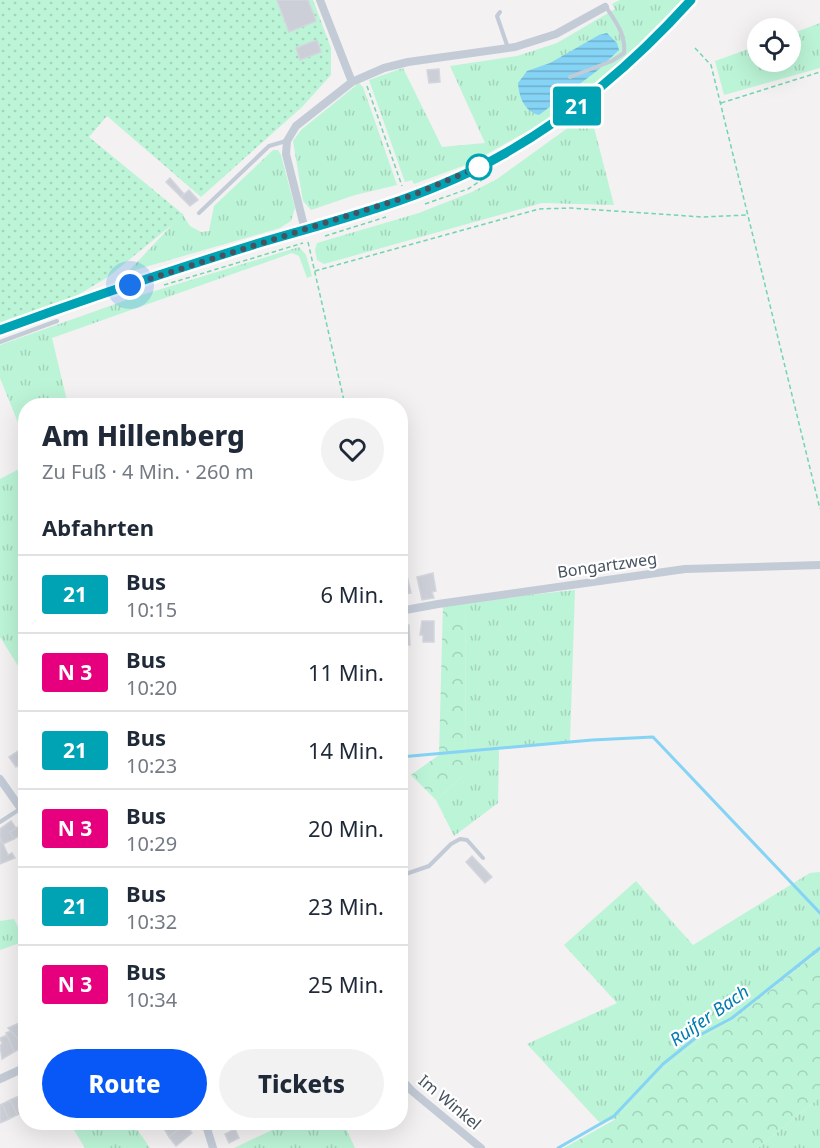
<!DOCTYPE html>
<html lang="de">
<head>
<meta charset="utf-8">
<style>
	:root { --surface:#fff; --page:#f2f2f3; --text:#1f2937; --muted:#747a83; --line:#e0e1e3; --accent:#0758f7 }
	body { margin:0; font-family:"Noto Sans",sans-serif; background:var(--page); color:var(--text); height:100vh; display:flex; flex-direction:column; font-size:22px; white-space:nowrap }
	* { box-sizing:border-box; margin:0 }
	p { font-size:20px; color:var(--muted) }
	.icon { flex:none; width:33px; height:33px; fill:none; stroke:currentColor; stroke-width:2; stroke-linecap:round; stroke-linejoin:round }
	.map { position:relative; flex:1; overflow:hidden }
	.sheet { position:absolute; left:18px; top:398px; width:390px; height:732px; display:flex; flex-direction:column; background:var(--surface); border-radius:24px; box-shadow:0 6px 24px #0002 }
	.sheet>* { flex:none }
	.badge { padding:0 12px; border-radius:4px; font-size:21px; line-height:39px }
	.tools { position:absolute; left:747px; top:18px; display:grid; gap:12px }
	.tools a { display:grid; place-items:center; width:54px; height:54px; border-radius:50%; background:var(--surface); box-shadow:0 6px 24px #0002; font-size:30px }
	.you { position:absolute; width:30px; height:30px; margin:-15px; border:4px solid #fff; border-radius:50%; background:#1a73e8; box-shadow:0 0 0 9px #1a73e833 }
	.map>.badge { position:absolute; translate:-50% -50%; box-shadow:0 0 0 3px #fff }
	h2 { padding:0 24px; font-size:22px; line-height:54px }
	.round { display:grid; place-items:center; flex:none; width:63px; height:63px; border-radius:32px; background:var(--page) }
	.summary { display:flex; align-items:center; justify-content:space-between; height:102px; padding:0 24px }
	h1 { font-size:28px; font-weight:800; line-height:45px }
	.primary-button { display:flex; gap:12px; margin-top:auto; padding:12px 24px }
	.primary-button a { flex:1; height:69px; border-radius:36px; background:var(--accent); color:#fff; font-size:24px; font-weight:800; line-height:69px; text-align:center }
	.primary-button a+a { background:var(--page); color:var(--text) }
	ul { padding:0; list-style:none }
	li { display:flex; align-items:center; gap:18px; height:78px; padding:0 24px; border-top:2px solid var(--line) }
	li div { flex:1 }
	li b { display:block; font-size:22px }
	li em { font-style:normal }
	li .badge { min-width:66px; font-weight:700; text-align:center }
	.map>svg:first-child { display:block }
	.grass { fill:url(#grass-tufts) }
	.forest { fill:url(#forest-crowns) }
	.park { fill:url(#park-dots) }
	.water { fill:url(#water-rules) }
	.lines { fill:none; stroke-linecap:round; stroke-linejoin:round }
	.stream { stroke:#85d3f5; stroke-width:3 }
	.building { fill:#cccfd7; stroke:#d4d6dd; stroke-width:1.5 }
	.path { stroke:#70d6ae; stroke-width:1.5; stroke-dasharray:4.5 3; stroke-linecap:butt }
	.lane { stroke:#c3cbd7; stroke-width:4 }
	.street { stroke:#c3cbd7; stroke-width:8 }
	.secondary { stroke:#c2ccdb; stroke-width:12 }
	.line-casing { stroke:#fff; stroke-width:14 }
	.line { stroke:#00a3b4; stroke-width:9 }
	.walk { stroke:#475260; stroke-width:6; stroke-dasharray:0 10.8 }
	.stop-dot { fill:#fff; stroke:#00a3b4; stroke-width:3 }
	.labels { text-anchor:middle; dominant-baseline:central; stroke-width:4.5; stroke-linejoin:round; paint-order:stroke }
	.street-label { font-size:16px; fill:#475260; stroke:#fff }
	.water-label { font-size:18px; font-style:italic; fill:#017bb2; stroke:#fff }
</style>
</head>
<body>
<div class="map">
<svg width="820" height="1148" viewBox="0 0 820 1148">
	<defs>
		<pattern id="grass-tufts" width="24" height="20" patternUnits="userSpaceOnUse" patternTransform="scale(1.5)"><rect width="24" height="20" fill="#bcf4d7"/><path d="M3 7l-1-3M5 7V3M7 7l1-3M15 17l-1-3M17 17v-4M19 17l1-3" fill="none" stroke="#a3d3bb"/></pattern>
		<pattern id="forest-crowns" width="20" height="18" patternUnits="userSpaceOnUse" patternTransform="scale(1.5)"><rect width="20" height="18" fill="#bcf4d7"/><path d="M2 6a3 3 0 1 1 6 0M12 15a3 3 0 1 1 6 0" fill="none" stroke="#a3d3bb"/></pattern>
		<pattern id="park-dots" width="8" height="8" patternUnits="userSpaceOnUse" patternTransform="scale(1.5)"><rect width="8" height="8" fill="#bcf4d7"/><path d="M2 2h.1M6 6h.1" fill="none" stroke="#a3d3bb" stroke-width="1.8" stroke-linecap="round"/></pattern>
		<pattern id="water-rules" width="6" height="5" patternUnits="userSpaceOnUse" patternTransform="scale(1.5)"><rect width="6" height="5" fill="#85d3f5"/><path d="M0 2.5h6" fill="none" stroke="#6faeca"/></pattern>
	</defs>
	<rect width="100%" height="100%" fill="#f3f1f1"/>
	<path class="grass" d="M 620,0 L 682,0 L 625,58 L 583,93 L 542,123 L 471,163 L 414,184 L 412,180 L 405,182 L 369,80 L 403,68 L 442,147 L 485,143 L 450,66 L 517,56 L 557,43 L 615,9 L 612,4 Z
		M 820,23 L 820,68 L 724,95 L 715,61 L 757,46 L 758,62 L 790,62 L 791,34 Z
		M 359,83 L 363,87 L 397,185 L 355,195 L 311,210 L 303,201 L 293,141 L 301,130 Z
		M 590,112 L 614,205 L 542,203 L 324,264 L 317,260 L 315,250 L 317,243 L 419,213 L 472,192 L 497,179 Z
		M 273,150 L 278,150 L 281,155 L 295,208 L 291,221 L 280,228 L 128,272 L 182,214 L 190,226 L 201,232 L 209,231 L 214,206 Z
		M 299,247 L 306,255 L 312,276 L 307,278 L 299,256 L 292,253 L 52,338 L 68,405 L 26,405 L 25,440 L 0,378 L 0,345 L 135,297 Z
		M 25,466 L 25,677 L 0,637 L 0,479 Z
		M 575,590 L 570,742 L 499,749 L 498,803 L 454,836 L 436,800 L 466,773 L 465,602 Z
		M 820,872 L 820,951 L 734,1019 L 699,1040 L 666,1067 L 616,1119 L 599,1122 L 527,1044 L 617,1003 L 564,945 L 636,881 L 693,945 L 810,873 Z
		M 14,919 L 25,941 L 0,950 L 0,921 Z
		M 820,1097 L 820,1148 L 758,1148 Z
		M 69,1122 L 132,1122 L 150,1148 L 85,1148 Z
		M 289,1122 L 343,1122 L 355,1148 L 234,1148 Z"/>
	<path class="forest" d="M 465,602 L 466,773 L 436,800 L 411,775 L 439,755 L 443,605 Z
		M 820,951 L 820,1097 L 758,1148 L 564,1148 L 616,1119 L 666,1067 L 699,1040 L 734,1019 Z"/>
	<path class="park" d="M 0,0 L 313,0 L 331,48 L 331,75 L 302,107 L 201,197 L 107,116 L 89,137 L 184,215 L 108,277 L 66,302 L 0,332 Z"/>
	<path class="water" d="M 607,33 L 617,43 L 619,50 L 598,70 L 539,115 C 524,111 519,97 518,83 L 527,71 L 550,63 L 599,35 Z"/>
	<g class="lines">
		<path class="stream" d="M 400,757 L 592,740 L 653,737 L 820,913
			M 558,1148 L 614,1116 L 663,1064 L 698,1036 L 732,1018 L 820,948"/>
	</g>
	<path class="building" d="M 277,0 L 308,0 L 316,21 L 289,32 Z
		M 317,40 L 321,52 L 300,60 L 296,48 Z
		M 439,69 L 440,82 L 429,83 L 427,70 Z
		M 170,178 L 184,194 L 181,197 L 166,182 Z
		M 189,190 L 198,200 L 190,206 L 181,197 Z
		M 406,571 L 411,593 L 401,595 L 400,573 Z
		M 433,573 L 436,591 L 432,592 L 434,598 L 422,600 L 417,577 Z
		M 422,621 L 434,621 L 434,642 L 423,642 L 423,635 L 420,635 Z
		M 400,625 L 409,625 L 410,645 L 400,645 Z
		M 26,746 L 26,761 L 16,767 L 9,757 Z
		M 11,821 L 16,828 L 10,832 L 14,839 L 3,844 L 0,837 L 0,829 Z
		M 25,822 L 26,836 L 22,834 L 14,839 L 10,832 Z
		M 0,837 L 8,855 L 12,853 L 15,858 L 0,864 Z
		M 472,856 L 492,877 L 485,883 L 466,862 Z
		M 21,1022 L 26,1024 L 26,1032 L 18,1039 L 8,1028 Z
		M 11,1031 L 18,1039 L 26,1032 L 26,1045 L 14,1052 L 6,1033 Z
		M 7,1035 L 14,1052 L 2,1059 L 0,1045 L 2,1044 L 0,1038 Z
		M 19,1096 L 26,1111 L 17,1115 L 10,1100 Z
		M 10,1100 L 17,1115 L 9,1119 L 2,1104 Z
		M 2,1104 L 9,1119 L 0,1123 L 0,1105 Z
		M 170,1122 L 183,1122 L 185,1124 L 169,1137 L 163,1127 Z
		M 185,1124 L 192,1133 L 176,1146 L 169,1137 Z
		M 235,1129 L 239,1138 L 229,1143 L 225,1134 Z"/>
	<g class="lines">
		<path class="path" d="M 695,48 L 711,65 L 820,509
			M 367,86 L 402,186
			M 721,103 L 820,72
			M 425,204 L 468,189 L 491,174
			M 325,236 L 386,217
			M 308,242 L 345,405
			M 315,271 L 539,209 L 571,208 L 702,217 L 747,215
			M 164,285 L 303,243"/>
		<path class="lane" d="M 500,12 L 497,16 L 508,48
			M 570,77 L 612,61 L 624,53 C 626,35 616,22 606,7
			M 199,213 L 269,146 L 286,141
			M 0,342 L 57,321
			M 0,822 L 20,809
			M 400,876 L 429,866 L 451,844 L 460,839 L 467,840 L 483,858"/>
		<path class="street" d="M 320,0 L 352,82
			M 305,230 L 286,154 L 287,141 L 296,126 L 352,82 L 384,68 L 408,62 L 515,47 L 556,34 L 605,7
			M 400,611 L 438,604 L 685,569 L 820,565
			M 0,779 L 26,816
			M 400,1078 L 412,1091 L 481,1148
			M 0,1079 L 26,1067
			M 205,1122 L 213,1148"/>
		<path class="secondary" d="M 0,330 C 87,298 175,268 263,242 C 344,218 429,197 502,155 C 575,114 635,62 691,0"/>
	</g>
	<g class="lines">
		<g class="line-casing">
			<path id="line" d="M 0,330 C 85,299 172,270 259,243 C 341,219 427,198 502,155 C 575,114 635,62 691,0"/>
		</g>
		<use href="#line" class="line"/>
		<path class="walk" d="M 130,285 L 413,195 L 479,167"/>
	</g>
	<circle class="stop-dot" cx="479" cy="167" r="12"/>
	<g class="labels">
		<g class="street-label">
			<text transform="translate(607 565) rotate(-8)">Bongartzweg</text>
			<text transform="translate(450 1102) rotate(40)">Im Winkel</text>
		</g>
		<g class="water-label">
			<text transform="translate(709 1015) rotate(-35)">Ruifer Bach</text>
		</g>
	</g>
</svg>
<div class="tools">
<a><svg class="icon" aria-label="locate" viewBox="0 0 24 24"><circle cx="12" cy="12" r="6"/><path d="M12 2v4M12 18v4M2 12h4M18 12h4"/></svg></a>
</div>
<div class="you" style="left:130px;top:285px"></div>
<b class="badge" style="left:577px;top:106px;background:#00a3b4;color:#fff">21</b>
<section class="sheet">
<div class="summary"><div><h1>Am Hillenberg</h1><p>Zu Fuß · 4 Min. · 260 m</p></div><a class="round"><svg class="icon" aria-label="heart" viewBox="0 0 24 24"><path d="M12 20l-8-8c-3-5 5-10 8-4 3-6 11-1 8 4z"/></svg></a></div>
<h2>Abfahrten</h2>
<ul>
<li><span class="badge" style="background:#00a3b4;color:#fff">21</span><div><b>Bus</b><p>10:15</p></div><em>6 Min.</em></li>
<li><span class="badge" style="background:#e6007e;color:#fff">N 3</span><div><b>Bus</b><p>10:20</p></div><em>11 Min.</em></li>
<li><span class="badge" style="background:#00a3b4;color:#fff">21</span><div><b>Bus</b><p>10:23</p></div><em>14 Min.</em></li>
<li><span class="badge" style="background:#e6007e;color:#fff">N 3</span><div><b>Bus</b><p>10:29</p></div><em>20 Min.</em></li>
<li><span class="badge" style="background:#00a3b4;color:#fff">21</span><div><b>Bus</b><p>10:32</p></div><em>23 Min.</em></li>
<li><span class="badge" style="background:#e6007e;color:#fff">N 3</span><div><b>Bus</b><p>10:34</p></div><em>25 Min.</em></li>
</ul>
<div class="primary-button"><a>Route</a><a>Tickets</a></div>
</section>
</div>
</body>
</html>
